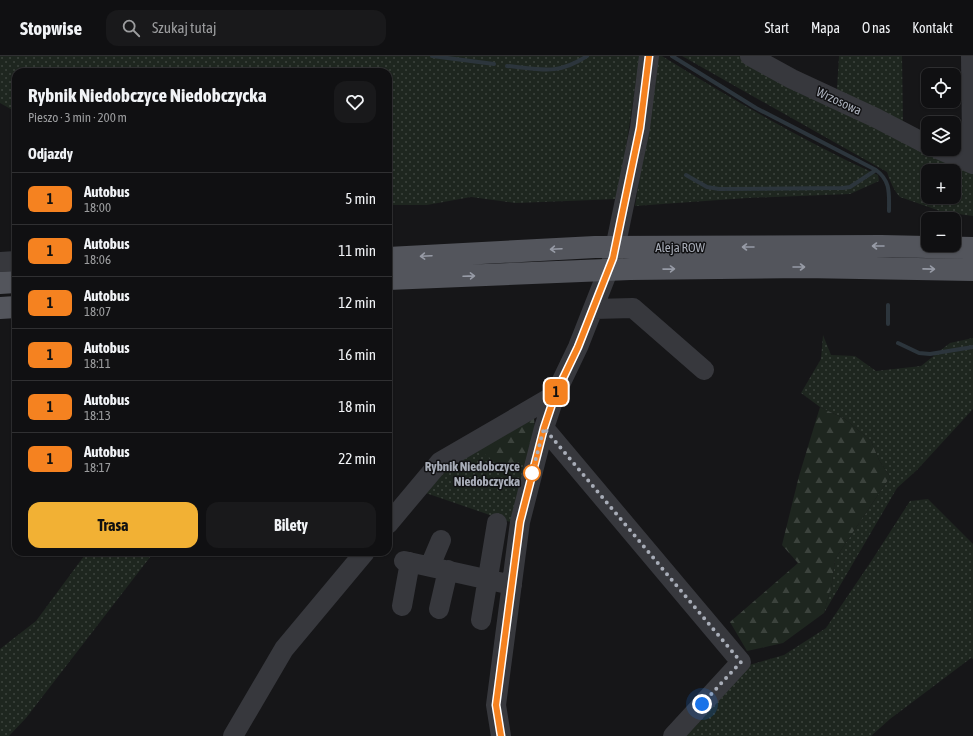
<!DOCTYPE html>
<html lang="pl">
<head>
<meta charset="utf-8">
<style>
	:root { --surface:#101012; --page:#19191b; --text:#f1f3f6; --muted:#9c9d9f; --line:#303032; --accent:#f2b134 }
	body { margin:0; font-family:"Asap Condensed",sans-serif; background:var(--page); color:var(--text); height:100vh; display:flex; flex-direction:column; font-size:15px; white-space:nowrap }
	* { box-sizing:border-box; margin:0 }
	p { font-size:13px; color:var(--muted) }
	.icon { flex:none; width:22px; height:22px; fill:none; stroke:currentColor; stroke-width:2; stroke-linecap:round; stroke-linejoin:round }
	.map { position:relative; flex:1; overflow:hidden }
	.side { position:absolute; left:12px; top:12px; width:380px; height:488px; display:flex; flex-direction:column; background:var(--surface); border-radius:12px; box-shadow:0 1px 3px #0004,0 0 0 1px var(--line) }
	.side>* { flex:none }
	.badge { padding:0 8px; border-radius:6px; font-size:14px; line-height:26px }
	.fabs { position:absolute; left:921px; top:12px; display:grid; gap:8px }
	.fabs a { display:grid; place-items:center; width:40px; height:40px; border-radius:8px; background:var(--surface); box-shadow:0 1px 3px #0004,0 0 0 1px var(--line); font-size:20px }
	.you { position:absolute; width:20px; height:20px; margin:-10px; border:3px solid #fff; border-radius:50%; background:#1a73e8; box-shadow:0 0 0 6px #1a73e833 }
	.map>.badge { position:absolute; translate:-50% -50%; box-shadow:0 0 0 2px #fff }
	h2 { padding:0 16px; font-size:15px; line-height:36px }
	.round { display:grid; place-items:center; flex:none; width:42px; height:42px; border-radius:12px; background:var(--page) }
	.summary { display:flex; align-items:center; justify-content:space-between; height:68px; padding:0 16px }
	h1 { font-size:19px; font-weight:700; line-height:30px }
	.button { display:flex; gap:8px; margin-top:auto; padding:8px 16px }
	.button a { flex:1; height:46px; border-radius:12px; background:var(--accent); color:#111; font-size:16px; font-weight:700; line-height:46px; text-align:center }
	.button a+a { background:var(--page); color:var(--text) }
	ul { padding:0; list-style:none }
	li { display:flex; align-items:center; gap:12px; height:52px; padding:0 16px; border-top:1px solid var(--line) }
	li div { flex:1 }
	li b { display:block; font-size:15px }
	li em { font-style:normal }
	li .badge { min-width:44px; font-weight:700; text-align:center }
	header { display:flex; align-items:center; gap:24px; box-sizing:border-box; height:56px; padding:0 20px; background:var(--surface); border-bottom:1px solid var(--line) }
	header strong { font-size:19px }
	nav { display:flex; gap:22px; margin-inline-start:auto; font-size:14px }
	.search { width:280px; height:36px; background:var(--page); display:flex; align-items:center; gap:10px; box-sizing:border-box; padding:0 14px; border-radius:12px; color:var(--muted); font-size:15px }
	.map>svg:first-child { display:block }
	.grass { fill:url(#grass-dots); fill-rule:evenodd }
	.forest { fill:url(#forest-firs) }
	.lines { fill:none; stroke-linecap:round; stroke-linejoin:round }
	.stream { stroke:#2c353c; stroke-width:4 }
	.minor { stroke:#37383d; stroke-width:20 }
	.major { stroke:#53555c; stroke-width:22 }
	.oneway { stroke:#979ba6 }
	.line-casing { stroke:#fff; stroke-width:9 }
	.line { stroke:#f58220; stroke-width:6 }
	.walk { stroke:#a8adb8; stroke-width:4; stroke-dasharray:0 7.2 }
	.stop-dot { fill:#fff; stroke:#f58220; stroke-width:2 }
	.labels { text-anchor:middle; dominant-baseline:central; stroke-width:3; stroke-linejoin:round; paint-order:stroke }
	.street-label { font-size:13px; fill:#a8adb8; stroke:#111113 }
	.stop-label { font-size:13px; font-weight:bold; fill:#a8adb8; stroke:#111113; text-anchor:end }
</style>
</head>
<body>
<header>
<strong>Stopwise</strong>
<div class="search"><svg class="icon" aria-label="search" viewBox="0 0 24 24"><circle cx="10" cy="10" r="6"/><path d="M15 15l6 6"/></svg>Szukaj tutaj</div>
<nav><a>Start</a><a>Mapa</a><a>O nas</a><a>Kontakt</a></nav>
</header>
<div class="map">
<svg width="973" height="680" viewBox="0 0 973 680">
	<defs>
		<pattern id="grass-dots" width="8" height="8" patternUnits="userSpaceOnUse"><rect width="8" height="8" fill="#1e261f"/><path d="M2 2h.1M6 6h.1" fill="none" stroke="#3c433d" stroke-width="1.8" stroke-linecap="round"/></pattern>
		<pattern id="forest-firs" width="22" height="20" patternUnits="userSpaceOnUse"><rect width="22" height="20" fill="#1e261f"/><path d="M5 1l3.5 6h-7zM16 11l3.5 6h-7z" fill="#3c433d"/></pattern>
	</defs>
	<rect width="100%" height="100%" fill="#161618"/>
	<path class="grass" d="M 0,0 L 640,0 L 618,143 L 516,147 L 471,141 L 427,149 L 388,149 L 388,16 L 16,16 L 16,56 L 0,47 Z
		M 659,0 L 662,0 C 732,43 803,85 878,119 L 879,125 L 850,138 L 747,142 L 635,150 Z
		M 682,0 L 739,0 L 838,52 L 973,112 L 973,160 L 943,156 L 900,141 C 894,135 890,125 887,116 ZM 928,115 L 954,115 L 954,141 L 928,141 Z
		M 839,0 L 902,0 L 903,70 L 837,33 Z
		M 823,279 L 831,299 L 855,300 L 876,315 L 921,310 L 950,287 L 973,282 L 973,353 L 917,414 L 897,432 L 824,557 L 832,527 L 835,503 L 890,421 L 879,404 L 871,385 L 845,363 L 820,351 L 801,337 L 821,303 Z
		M 479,393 L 527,405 L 513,467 L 423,436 L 445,415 Z
		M 928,443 L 973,488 L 973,603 L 971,602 L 890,663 L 871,680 L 683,680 L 746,610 L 784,599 L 826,572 L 872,504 L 910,445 Z
		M 87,496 L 154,496 L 26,662 L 9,680 L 0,680 L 0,593 L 36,565 Z"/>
	<path class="forest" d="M 820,351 L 845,363 L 871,385 L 879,404 L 890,421 L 835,503 L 832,527 L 824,557 L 783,587 L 747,595 L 730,566 L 798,507 L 782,489 L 799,420 Z
		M 534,362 L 535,375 L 527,405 L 497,409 L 479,393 Z"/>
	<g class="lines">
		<path class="stream" d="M 432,0 L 494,8
			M 672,0 L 756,52 L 876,114 C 891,125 889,138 889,155
			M 507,10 C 541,13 556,20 587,0
			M 686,119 L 707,131 L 719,133 L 843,132 L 850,131 L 876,114
			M 888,249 L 888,268
			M 898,287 L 919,297 L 930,298 L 973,291"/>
		<path class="minor" d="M 750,0 L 792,23 L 876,62 L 928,89
			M 938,93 L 973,108
			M 971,107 L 972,87 L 971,0
			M 0,206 L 16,205
			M 594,253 L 633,252 L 704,314
			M 544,372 L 741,606 L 673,680
			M 388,468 L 440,406 L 555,339
			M 404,505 L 512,529
			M 430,510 L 441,484
			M 402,550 L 410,506
			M 439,553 L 448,514
			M 481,564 L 497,467
			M 233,680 L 284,593 L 365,496
			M 501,680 L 496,649 L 520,466 L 544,372 L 555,339 L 578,291 L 613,202 L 640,72 L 649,0"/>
		<path class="major" d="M 388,202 L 595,191 L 881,190 L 973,192
			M 388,223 L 630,213 L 804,211 L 973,214
			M 0,227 L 16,226
			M 0,252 L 16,251"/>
	</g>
	<defs><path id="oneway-shaft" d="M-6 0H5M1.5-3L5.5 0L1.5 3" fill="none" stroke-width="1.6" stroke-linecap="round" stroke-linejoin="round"/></defs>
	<g class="oneway">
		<use href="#oneway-shaft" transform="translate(878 190) rotate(180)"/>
		<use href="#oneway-shaft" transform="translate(748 191) rotate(180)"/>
		<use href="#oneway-shaft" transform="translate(556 193) rotate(177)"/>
		<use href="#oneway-shaft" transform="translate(426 200) rotate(177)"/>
		<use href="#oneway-shaft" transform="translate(799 211)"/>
		<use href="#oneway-shaft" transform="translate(669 213) rotate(-1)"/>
		<use href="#oneway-shaft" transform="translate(929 213) rotate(1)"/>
		<use href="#oneway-shaft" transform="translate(469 220) rotate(-2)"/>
	</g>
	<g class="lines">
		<g class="line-casing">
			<path id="line" d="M 501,680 L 496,649 L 520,466 L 544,372 L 555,339 L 578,291 L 613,202 L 640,72 L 649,0"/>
		</g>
		<use href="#line" class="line"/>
		<path class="walk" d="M 532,417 L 544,372 L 741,606 L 702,648"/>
	</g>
	<circle class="stop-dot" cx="532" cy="417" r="8"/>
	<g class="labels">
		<g class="street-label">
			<text transform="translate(839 45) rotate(25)">Wrzosowa</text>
			<text x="680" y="191">Aleja ROW</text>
		</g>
		<g class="stop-label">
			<text x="520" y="410">Rybnik Niedobczyce<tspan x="520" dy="15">Niedobczycka</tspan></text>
		</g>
	</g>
</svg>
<div class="fabs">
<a><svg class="icon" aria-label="locate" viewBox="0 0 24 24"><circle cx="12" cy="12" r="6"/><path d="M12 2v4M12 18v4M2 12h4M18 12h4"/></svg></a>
<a><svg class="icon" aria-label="layers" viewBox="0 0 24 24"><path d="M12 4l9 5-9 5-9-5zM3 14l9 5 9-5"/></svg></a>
<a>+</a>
<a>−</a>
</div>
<div class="you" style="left:702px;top:648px"></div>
<b class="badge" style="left:556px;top:336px;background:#f58220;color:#111">1</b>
<section class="side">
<div class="summary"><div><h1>Rybnik Niedobczyce Niedobczycka</h1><p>Pieszo · 3 min · 200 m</p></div><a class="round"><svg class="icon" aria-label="heart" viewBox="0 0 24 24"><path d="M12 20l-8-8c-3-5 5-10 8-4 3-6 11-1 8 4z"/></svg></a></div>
<h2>Odjazdy</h2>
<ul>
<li><span class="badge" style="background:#f58220;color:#111">1</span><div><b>Autobus</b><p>18:00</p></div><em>5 min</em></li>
<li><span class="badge" style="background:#f58220;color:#111">1</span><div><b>Autobus</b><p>18:06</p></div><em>11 min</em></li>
<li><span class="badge" style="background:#f58220;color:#111">1</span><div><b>Autobus</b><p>18:07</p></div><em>12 min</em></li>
<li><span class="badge" style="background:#f58220;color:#111">1</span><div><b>Autobus</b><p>18:11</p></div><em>16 min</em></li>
<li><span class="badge" style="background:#f58220;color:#111">1</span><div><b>Autobus</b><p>18:13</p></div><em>18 min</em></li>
<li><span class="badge" style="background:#f58220;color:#111">1</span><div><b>Autobus</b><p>18:17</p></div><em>22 min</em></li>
</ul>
<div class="button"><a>Trasa</a><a>Bilety</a></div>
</section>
</div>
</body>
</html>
